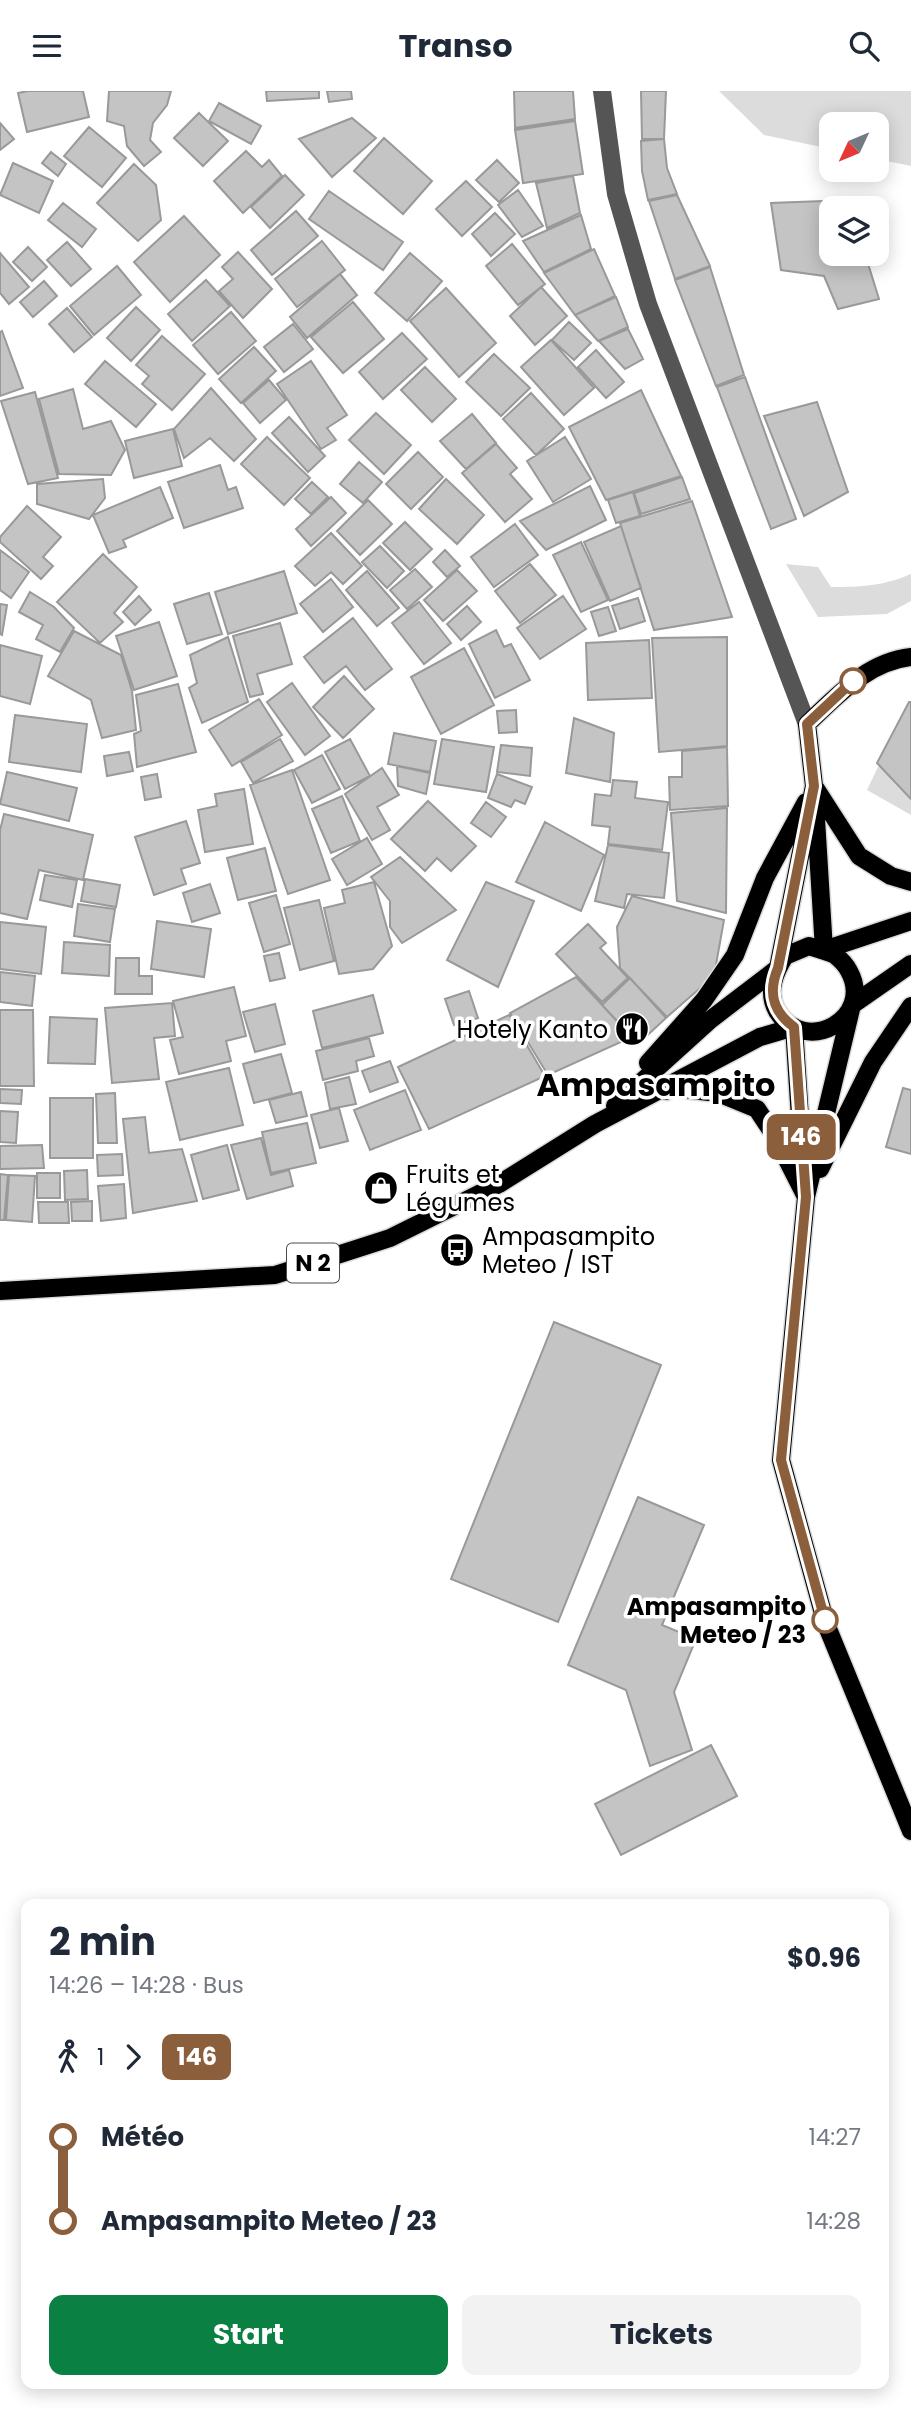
<!DOCTYPE html>
<html lang="en">
<head>
<meta charset="utf-8">
<style>
	:root { --surface:#fff; --page:#f2f2f3; --text:#1f2937; --muted:#747a83; --accent:#0b8043 }
	body { margin:0; font-family:Poppins,sans-serif; background:var(--page); color:var(--text); height:100vh; display:flex; flex-direction:column; font-size:26px; white-space:nowrap }
	* { box-sizing:border-box; margin:0 }
	p { font-size:23px; color:var(--muted) }
	.icon { flex:none; width:38px; height:38px; fill:none; stroke:currentColor; stroke-width:2; stroke-linecap:round; stroke-linejoin:round }
	.map { position:relative; flex:1; overflow:hidden }
	.sheet { position:absolute; left:21px; top:1808px; width:868px; height:490px; display:flex; flex-direction:column; background:var(--surface); border-radius:14px; box-shadow:0 4px 18px #0003 }
	.sheet>* { flex:none }
	.badge { padding:0 14px; border-radius:10px; font-size:24px; line-height:46px }
	.needle { width:46px; rotate:226deg }
	.tools { position:absolute; left:819px; top:21px; display:grid; gap:14px }
	.tools a { display:grid; place-items:center; width:70px; height:70px; border-radius:14px; background:var(--surface); box-shadow:0 4px 18px #0003; font-size:35px }
	.map>.badge { position:absolute; translate:-50% -50%; box-shadow:0 0 0 4px #fff }
	.legs { display:flex; align-items:center; gap:10px; height:77px; padding:0 28px; font-size:23px }
	.legs p { margin-inline-start:auto }
	.head { display:flex; align-items:center; justify-content:space-between; height:119px; padding:0 28px }
	h1 { font-size:38px; font-weight:700; line-height:52px }
	.cta { display:flex; gap:14px; margin-top:auto; padding:14px 28px }
	.cta a { flex:1; height:80px; border-radius:14px; background:var(--accent); color:#fff; font-size:28px; font-weight:700; line-height:80px; text-align:center }
	.cta a+a { background:var(--page); color:var(--text) }
	ul { padding:0 28px; list-style:none }
	li { display:flex; align-items:center; gap:24px; height:84px; font-size:26px }
	li i { display:grid; place-items:center; width:10px; height:100%; margin:0 9px; background:currentColor }
	li i::after { content:''; width:18px; height:18px; margin:-9px; border:5px solid; border-radius:50%; background:var(--surface) }
	li p { margin-inline-start:auto }
	li:first-child i { background:linear-gradient(#0000 50%,currentColor 0) }
	li:last-child i { background:linear-gradient(currentColor 50%,#0000 0) }
	header { display:flex; justify-content:space-between; align-items:center; height:91px; padding:0 28px; background:var(--surface); font-size:32px; font-weight:700 }
	.map>svg:first-child { display:block }
	.green { fill:#dcdcdc }
	.building { fill:#c4c4c4; stroke:#999; stroke-width:2 }
	.lines { fill:none; stroke-linecap:round; stroke-linejoin:round }
	.major-casing { stroke:#dbdbdb; stroke-width:21 }
	.minor { stroke:#555; stroke-width:18 }
	.major { stroke:#000; stroke-width:18 }
	.line-1-casing { stroke:#fff; stroke-width:16 }
	.line-1 { stroke:#8b5e3c; stroke-width:10 }
	.stop-1-dot { fill:#fff; stroke:#8b5e3c; stroke-width:3.5 }
	.labels { text-anchor:middle; dominant-baseline:central; stroke-width:7; stroke-linejoin:round; paint-order:stroke }
	.shield { fill:#fff; stroke:#4c4c4c; stroke-width:2 }
	.shield-label { font-size:23px; font-weight:bold; fill:#000 }
	.poi-label { font-size:24px; fill:#000; stroke:#fff; text-anchor:start }
	.stop-label { font-size:24px; font-weight:bold; fill:#000; stroke:#fff; text-anchor:end }
	.district-label { font-size:32px; font-weight:bold; fill:#000; stroke:#fff }
</style>
</head>
<body>
<header><svg class="icon" aria-label="menu" viewBox="0 0 24 24"><path d="M4 6h16M4 12h16M4 18h16"/></svg>Transo<svg class="icon" aria-label="search" viewBox="0 0 24 24"><circle cx="10" cy="10" r="6"/><path d="M15 15l6 6"/></svg></header>
<div class="map">
<svg width="911" height="2320" viewBox="0 0 911 2320">
	<rect width="100%" height="100%" fill="#fff"/>
	<path class="green" d="M 719,0 L 911,0 L 911,75 L 877,68 L 877,33 L 831,33 L 831,58 L 764,44 Z
		M 786,473 L 818,476 L 831,496 C 860,496 884,495 911,483 L 911,510 L 887,523 L 818,526 Z
		M 909,611 L 911,611 L 911,724 L 867,699 Z"/>
	<path class="building" d="M 28,0 L 83,0 L 89,26 L 27,41 L 18,2 Z
		M 109,0 L 171,0 L 167,14 L 153,32 L 150,49 L 161,61 L 144,75 L 127,55 L 124,35 L 107,30 Z
		M 266,0 L 319,0 L 319,7 L 267,10 Z
		M 327,0 L 351,0 L 352,8 L 329,11 Z
		M 514,0 L 573,0 L 575,28 L 515,37 Z
		M 641,0 L 666,0 L 664,48 L 642,48 Z
		M 219,12 L 261,35 L 251,53 L 209,30 Z
		M 199,22 L 228,50 L 203,75 L 174,47 Z
		M 352,27 L 376,47 L 332,86 L 299,48 Z
		M 575,30 L 583,83 L 523,92 L 515,39 Z
		M 0,32 L 14,48 L 0,59 Z
		M 89,36 L 126,67 L 102,96 L 64,65 Z
		M 384,47 L 432,90 L 403,123 L 354,80 Z
		M 664,48 L 667,77 L 677,103 L 648,109 L 642,80 L 641,50 Z
		M 246,60 L 262,76 L 269,69 L 282,85 L 243,122 L 214,90 Z
		M 51,61 L 66,73 L 58,85 L 42,72 Z
		M 497,69 L 519,92 L 499,111 L 476,89 Z
		M 13,72 L 53,90 L 39,122 L 0,104 Z
		M 134,73 L 156,94 L 161,129 L 138,150 L 97,112 Z
		M 285,84 L 304,104 L 270,137 L 251,116 Z
		M 573,85 L 580,122 L 547,137 L 536,92 Z
		M 466,90 L 492,116 L 462,145 L 436,118 Z
		M 518,99 L 543,135 L 522,146 L 498,114 Z
		M 329,100 L 403,151 L 383,179 L 309,128 Z
		M 677,104 L 710,175 L 675,188 L 649,110 Z
		M 850,109 L 852,117 L 831,117 L 831,163 L 865,163 L 879,208 L 838,218 L 824,185 L 781,179 L 771,112 Z
		M 63,112 L 96,138 L 82,156 L 48,129 Z
		M 296,120 L 318,145 L 272,184 L 251,159 Z
		M 495,122 L 515,143 L 491,165 L 472,143 Z
		M 581,124 L 591,158 L 544,181 L 523,150 Z
		M 184,125 L 220,164 L 170,211 L 134,171 Z
		M 322,150 L 345,179 L 297,216 L 275,188 Z
		M 67,151 L 91,178 L 71,195 L 47,169 Z
		M 512,153 L 545,193 L 518,214 L 486,175 Z
		M 28,156 L 47,176 L 32,190 L 13,171 Z
		M 594,158 L 615,205 L 575,224 L 544,182 Z
		M 238,161 L 272,198 L 243,227 L 219,200 L 233,188 L 222,176 Z
		M 0,162 L 29,196 L 9,213 L 0,202 Z
		M 410,162 L 442,190 L 407,230 L 375,202 Z
		M 117,175 L 141,204 L 94,244 L 70,215 Z
		M 710,176 L 744,284 L 716,295 L 675,189 Z
		M 340,183 L 357,204 L 307,247 L 290,226 Z
		M 206,189 L 230,215 L 192,250 L 168,223 Z
		M 44,190 L 57,205 L 33,226 L 20,211 Z
		M 541,196 L 567,225 L 535,254 L 510,225 Z
		M 446,197 L 496,252 L 459,286 L 410,230 Z
		M 616,206 L 628,236 L 598,250 L 575,224 Z
		M 353,211 L 384,248 L 343,282 L 311,246 Z
		M 136,216 L 160,239 L 131,270 L 107,247 Z
		M 67,217 L 92,246 L 74,261 L 49,233 Z
		M 231,221 L 256,250 L 218,283 L 193,254 Z
		M 569,231 L 591,252 L 574,269 L 552,249 Z
		M 293,233 L 313,258 L 284,281 L 264,256 Z
		M 628,238 L 643,268 L 625,278 L 599,250 Z
		M 2,240 L 23,297 L 0,305 L 0,241 Z
		M 402,242 L 427,268 L 383,308 L 359,281 Z
		M 162,245 L 205,283 L 172,319 L 142,293 L 149,285 L 136,274 Z
		M 551,249 L 594,297 L 564,324 L 521,276 Z
		M 254,256 L 276,280 L 241,312 L 219,288 Z
		M 596,259 L 624,291 L 606,307 L 578,276 Z
		M 494,263 L 530,297 L 501,325 L 466,291 Z
		M 105,270 L 156,313 L 136,336 L 85,293 Z
		M 311,270 L 347,324 L 327,337 L 336,349 L 321,358 L 277,293 Z
		M 425,276 L 456,308 L 432,331 L 401,299 Z
		M 745,286 L 796,428 L 771,438 L 717,296 Z
		M 269,289 L 286,309 L 260,332 L 243,312 Z
		M 211,297 L 256,348 L 234,370 L 210,347 L 184,367 L 174,338 Z
		M 73,298 L 83,338 L 111,330 L 125,359 L 111,384 L 59,383 L 39,308 Z
		M 641,299 L 681,385 L 606,409 L 569,336 Z
		M 35,301 L 58,387 L 28,393 L 1,310 Z
		M 531,302 L 564,338 L 536,364 L 503,328 Z
		M 817,311 L 848,401 L 804,425 L 764,325 Z
		M 376,322 L 411,354 L 384,383 L 349,349 Z
		M 472,323 L 496,352 L 466,378 L 440,350 Z
		M 289,326 L 325,365 L 308,381 L 272,342 Z
		M 173,338 L 182,375 L 134,387 L 125,350 Z
		M 267,346 L 310,387 L 284,414 L 241,373 Z
		M 565,346 L 591,388 L 553,411 L 527,370 Z
		M 496,353 L 517,377 L 510,383 L 532,408 L 505,431 L 462,382 Z
		M 418,361 L 443,386 L 411,418 L 386,393 Z
		M 359,371 L 382,391 L 363,412 L 340,393 Z
		M 220,374 L 228,399 L 236,396 L 243,417 L 184,437 L 168,391 Z
		M 682,386 L 690,408 L 641,423 L 634,402 Z
		M 103,388 L 105,407 L 89,428 L 37,413 L 37,393 Z
		M 446,388 L 484,424 L 457,453 L 419,418 Z
		M 312,391 L 328,406 L 311,423 L 295,408 Z
		M 590,395 L 606,429 L 546,459 L 520,430 Z
		M 160,396 L 173,427 L 123,449 L 126,456 L 109,462 L 93,424 Z
		M 633,401 L 640,425 L 616,432 L 608,409 Z
		M 331,406 L 346,422 L 311,455 L 296,438 Z
		M 368,409 L 392,433 L 360,464 L 337,440 Z
		M 692,410 L 732,526 L 654,539 L 620,432 Z
		M 27,415 L 61,446 L 43,466 L 53,475 L 41,488 L 0,451 L 0,446 Z
		M 405,431 L 432,458 L 410,479 L 383,452 Z
		M 515,433 L 538,464 L 494,496 L 471,466 Z
		M 621,435 L 641,497 L 610,510 L 584,451 Z
		M 331,442 L 362,475 L 343,493 L 331,481 L 315,495 L 295,475 Z
		M 581,451 L 608,509 L 581,521 L 553,464 Z
		M 380,455 L 404,480 L 387,497 L 362,471 Z
		M 0,459 L 29,481 L 11,507 L 0,499 Z
		M 445,459 L 460,475 L 447,486 L 433,471 Z
		M 103,463 L 137,496 L 114,522 L 123,531 L 100,552 L 57,511 Z
		M 530,473 L 556,504 L 520,532 L 495,500 Z
		M 415,478 L 432,496 L 407,518 L 390,499 Z
		M 457,479 L 477,500 L 443,530 L 424,509 Z
		M 284,480 L 297,522 L 228,543 L 215,501 Z
		M 367,480 L 399,517 L 377,535 L 346,499 Z
		M 331,488 L 353,516 L 323,541 L 300,513 Z
		M 30,501 L 54,516 L 74,537 L 60,561 L 36,548 L 43,534 L 19,521 Z
		M 209,502 L 222,543 L 187,553 L 174,513 Z
		M 139,505 L 151,519 L 135,534 L 123,521 Z
		M 563,505 L 586,538 L 540,568 L 517,537 Z
		M 638,507 L 645,530 L 620,538 L 612,515 Z
		M 419,511 L 451,552 L 424,573 L 392,532 Z
		M 0,513 L 7,514 L 2,544 L 0,543 Z
		M 467,515 L 481,531 L 461,549 L 447,533 Z
		M 608,516 L 616,540 L 599,545 L 591,521 Z
		M 353,527 L 392,578 L 365,599 L 346,575 L 324,592 L 304,566 Z
		M 159,531 L 177,585 L 134,599 L 116,545 Z
		M 280,532 L 292,573 L 257,583 L 263,603 L 250,606 L 233,545 Z
		M 496,539 L 504,556 L 511,553 L 530,589 L 495,607 L 469,553 Z
		M 74,540 L 121,564 L 132,600 L 136,639 L 102,647 L 91,609 L 48,585 Z
		M 228,546 L 248,611 L 202,632 L 189,597 L 197,592 L 190,564 Z
		M 727,546 L 727,655 L 659,661 L 652,547 Z
		M 649,549 L 652,607 L 588,609 L 586,552 Z
		M 0,554 L 42,565 L 30,613 L 0,605 Z
		M 464,557 L 494,614 L 441,643 L 411,586 Z
		M 344,585 L 374,618 L 343,647 L 313,616 Z
		M 292,592 L 330,645 L 305,664 L 267,611 Z
		M 178,593 L 196,661 L 137,676 L 134,643 L 141,640 L 136,604 Z
		M 259,608 L 282,644 L 232,675 L 209,639 Z
		M 909,611 L 911,611 L 911,708 L 877,672 Z
		M 516,619 L 517,641 L 499,642 L 497,620 Z
		M 15,624 L 87,633 L 81,681 L 9,671 Z
		M 574,627 L 614,642 L 610,691 L 566,682 Z
		M 394,642 L 436,650 L 430,681 L 388,673 Z
		M 280,648 L 293,670 L 253,692 L 241,671 Z
		M 350,648 L 370,685 L 345,698 L 325,661 Z
		M 442,648 L 494,656 L 486,701 L 434,693 Z
		M 501,654 L 532,657 L 530,685 L 497,681 Z
		M 727,656 L 728,715 L 670,719 L 669,686 L 682,686 L 682,660 Z
		M 129,661 L 133,680 L 107,685 L 104,665 Z
		M 322,664 L 340,698 L 312,712 L 294,679 Z
		M 397,675 L 430,682 L 426,703 L 398,695 Z
		M 382,677 L 399,704 L 377,716 L 390,739 L 372,749 L 345,703 Z
		M 292,679 L 330,789 L 288,803 L 250,694 Z
		M 7,681 L 77,697 L 69,730 L 0,713 Z
		M 157,683 L 161,706 L 145,709 L 141,686 Z
		M 497,683 L 532,696 L 525,713 L 515,709 L 511,716 L 488,707 Z
		M 613,689 L 637,691 L 635,707 L 668,711 L 662,759 L 608,753 L 610,736 L 592,734 L 595,703 L 611,705 Z
		M 244,698 L 253,753 L 205,761 L 198,719 L 217,715 L 215,703 Z
		M 342,705 L 360,750 L 331,762 L 312,718 Z
		M 428,710 L 476,755 L 451,780 L 437,767 L 425,780 L 391,748 Z
		M 486,711 L 506,726 L 491,746 L 471,732 Z
		M 727,717 L 726,822 L 677,810 L 671,722 Z
		M 4,723 L 93,744 L 83,789 L 39,779 L 27,828 L 0,822 L 0,739 Z
		M 186,730 L 200,772 L 181,778 L 186,793 L 154,804 L 135,746 Z
		M 545,731 L 604,764 L 581,820 L 516,791 Z
		M 367,747 L 382,773 L 347,794 L 332,768 Z
		M 608,754 L 669,762 L 664,807 L 627,803 L 624,817 L 595,810 Z
		M 265,757 L 276,800 L 238,809 L 227,767 Z
		M 400,766 L 456,819 L 402,852 L 390,836 L 390,810 L 371,786 Z
		M 45,784 L 77,789 L 72,816 L 40,809 Z
		M 85,788 L 120,794 L 116,816 L 81,810 Z
		M 374,791 L 392,855 L 373,878 L 339,883 L 324,817 L 345,812 L 342,799 Z
		M 486,791 L 534,810 L 498,896 L 447,869 Z
		M 210,793 L 220,822 L 192,831 L 183,802 Z
		M 276,804 L 290,853 L 264,861 L 249,812 Z
		M 632,805 L 724,829 L 714,885 L 667,926 L 620,877 L 617,836 Z
		M 319,809 L 334,870 L 300,879 L 284,817 Z
		M 78,813 L 115,818 L 110,851 L 74,845 Z
		M 157,830 L 211,838 L 204,886 L 151,878 Z
		M 0,831 L 46,836 L 41,883 L 0,878 Z
		M 588,833 L 606,852 L 600,857 L 628,887 L 602,911 L 556,863 Z
		M 64,851 L 110,854 L 109,885 L 62,882 Z
		M 279,862 L 285,887 L 270,890 L 264,865 Z
		M 116,867 L 139,867 L 139,885 L 152,885 L 152,903 L 115,903 Z
		M 0,881 L 35,885 L 32,915 L 0,911 Z
		M 576,886 L 632,946 L 548,984 L 510,922 Z
		M 630,887 L 666,927 L 638,953 L 602,914 Z
		M 234,896 L 246,945 L 226,950 L 231,970 L 179,983 L 170,949 L 183,946 L 173,910 Z
		M 469,900 L 478,927 L 454,934 L 445,908 Z
		M 373,904 L 383,942 L 322,957 L 313,920 Z
		M 172,912 L 175,945 L 154,947 L 159,988 L 112,992 L 105,917 Z
		M 275,913 L 285,953 L 255,961 L 243,921 Z
		M 0,919 L 33,919 L 34,995 L 0,995 Z
		M 509,924 L 545,985 L 429,1038 L 398,976 Z
		M 50,926 L 97,928 L 95,973 L 48,972 Z
		M 369,947 L 374,965 L 356,970 L 358,980 L 323,989 L 316,960 Z
		M 281,963 L 292,1002 L 254,1012 L 243,973 Z
		M 390,970 L 398,991 L 370,1001 L 362,980 Z
		M 229,977 L 243,1034 L 180,1049 L 166,991 Z
		M 349,986 L 356,1013 L 330,1018 L 325,992 Z
		M 903,997 L 911,999 L 911,1063 L 886,1056 Z
		M 0,998 L 22,999 L 21,1013 L 0,1012 Z
		M 405,999 L 421,1039 L 370,1059 L 354,1019 Z
		M 301,1001 L 307,1025 L 276,1032 L 269,1009 Z
		M 115,1002 L 117,1052 L 98,1052 L 96,1003 Z
		M 50,1007 L 93,1007 L 93,1067 L 50,1067 Z
		M 339,1017 L 348,1050 L 320,1057 L 311,1024 Z
		M 0,1020 L 18,1021 L 16,1052 L 0,1051 Z
		M 145,1026 L 149,1062 L 182,1058 L 197,1110 L 133,1122 L 123,1028 Z
		M 307,1032 L 316,1072 L 271,1082 L 262,1041 Z
		M 261,1047 L 271,1084 L 289,1079 L 293,1095 L 247,1108 L 231,1054 Z
		M 42,1054 L 44,1077 L 0,1078 L 0,1055 Z
		M 227,1054 L 239,1099 L 203,1108 L 191,1064 Z
		M 122,1063 L 123,1084 L 98,1085 L 97,1064 Z
		M 87,1079 L 88,1108 L 65,1109 L 64,1080 Z
		M 37,1082 L 60,1082 L 60,1107 L 37,1107 Z
		M 0,1083 L 8,1084 L 4,1129 L 0,1129 Z
		M 9,1084 L 35,1085 L 32,1131 L 6,1129 Z
		M 124,1093 L 126,1127 L 101,1130 L 98,1095 Z
		M 92,1110 L 92,1130 L 72,1130 L 71,1111 Z
		M 38,1111 L 68,1111 L 69,1132 L 39,1132 Z
		M 554,1231 L 661,1274 L 558,1531 L 451,1488 Z
		M 638,1406 L 704,1434 L 662,1534 L 696,1548 L 674,1601 L 692,1659 L 650,1675 L 626,1599 L 568,1574 Z
		M 711,1654 L 737,1705 L 621,1764 L 595,1713 Z"/>
	<g class="lines">
		<g class="major-casing">
			<path id="major" d="M 816,698 L 859,765 L 891,785 L 911,791
				M 809,855 C 818,858 827,860 835,864 C 840,868 846,874 849,880 C 875,927 805,966 777,920 C 766,901 775,881 785,865 Z
				M 824,859 L 814,695 L 807,633 C 838,604 867,571 911,566
				M 824,859 L 911,830
				M 852,914 L 806,1106 L 781,1369 L 826,1533 L 911,1740
				M 852,914 L 911,873
				M 794,936 L 804,1088
				M 648,972 L 704,909 L 735,864 L 765,787 L 806,711
				M 666,1000 L 673,997 L 718,1002 L 757,1018 L 776,1047 L 806,1106
				M 615,1015 L 710,929 L 778,877 L 814,695
				M 820,1078 L 873,971 L 911,915
				M 0,1200 L 275,1184 L 390,1147 L 499,1093 L 595,1033 L 760,946 L 794,936"/>
		</g>
		<path class="minor" d="M 602,0 L 616,103 L 648,213 L 807,633"/>
		<use href="#major" class="major"/>
	</g>
	<g class="lines">
		<g class="line-1-casing">
			<path id="line-1" d="M 825,1529 L 781,1369 L 806,1106 L 794,936 C 772,920 768,901 778,877 L 814,695 L 807,633 L 853,590"/>
		</g>
		<use href="#line-1" class="line-1"/>
	</g>
	<defs>
		<g id="restaurant-disc" transform="scale(1.75)"><circle r="9.5" fill="#000" stroke="#fff"/><path d="M-5-6h1v4h1v-4h1v4h1v-4h1v5L-1.5 .5V6h-2V.5L-5-1ZM5-6V6H3V1.5H1.5Q1.5-4 5-6Z" fill="#fff"/></g>
		<g id="shop-disc" transform="scale(1.75)"><circle r="9.5" fill="#000" stroke="#fff"/><path d="M-5-2.5h2.3a2.7 3.5 0 0 1 5.4 0H5L5.5 6h-11ZM-1.5-2.5h3a1.5 2.3 0 0 0-3 0Z" fill="#fff"/></g>
		<g id="bus-disc" transform="scale(1.75)"><circle r="9.5" fill="#000" stroke="#fff"/><path d="M-5-6H5V4H4V6H2V4H-2V6H-4V4H-5ZM-3.5-4V0h7V-4ZM-3.5 1.2v1.5H-2V1.2ZM2 1.2v1.5H3.5V1.2Z" fill="#fff"/></g>
	</defs>
	<g fill-rule="evenodd">
		<use href="#restaurant-disc" x="632" y="938"/>
		<use href="#shop-disc" x="381" y="1097"/>
		<use href="#bus-disc" x="457" y="1159"/>
	</g>
	<g class="stop-1-dot">
		<circle cx="853" cy="590" r="12"/>
		<circle cx="825" cy="1529" r="12"/>
	</g>
	<g class="labels">
		<rect class="shield" x="287" y="1152.5" width="52" height="39" rx="5"/>
		<g class="shield-label">
			<text x="313" y="1172">N 2</text>
		</g>
		<g class="poi-label">
			<text x="608" y="938" text-anchor="end">Hotely Kanto</text>
			<text x="406" y="1083">Fruits et<tspan x="406" dy="28">Légumes</tspan></text>
			<text x="482" y="1145">Ampasampito<tspan x="482" dy="28">Meteo / IST</tspan></text>
		</g>
		<g class="stop-label">
			<text x="806" y="1515">Ampasampito<tspan x="806" dy="28">Meteo / 23</tspan></text>
		</g>
		<g class="district-label">
			<text x="656" y="993">Ampasampito</text>
		</g>
	</g>
</svg>
<div class="tools">
<a><svg class="needle" viewBox="-14 -14 28 28"><path d="M0-13l5 13h-10z" fill="#e53935"/><path d="M0 13l5-13h-10z" fill="#747a83"/></svg></a>
<a><svg class="icon" aria-label="layers" viewBox="0 0 24 24"><path d="M12 4l9 5-9 5-9-5zM3 14l9 5 9-5"/></svg></a>
</div>
<b class="badge" style="left:801px;top:1046px;background:#8b5e3c;color:#fff">146</b>
<section class="sheet">
<div class="head"><div><h1>2 min</h1><p>14:26 – 14:28 · Bus</p></div><b>$0.96</b></div>
<div class="legs"><svg class="icon" aria-label="walk" viewBox="0 0 24 24"><circle cx="13" cy="4" r="2"/><path d="M13 8l-2 6 4 7M11 14l-3 7M7 12l3-4h3l4 4"/></svg>1<svg class="icon" aria-label="forward" viewBox="0 0 24 24"><path d="M9 5l7 7-7 7"/></svg><b class="badge" style="background:#8b5e3c;color:#fff">146</b></div>
<ul>
<li><i style="color:#8b5e3c"></i><b>Météo</b><p>14:27</p></li>
<li><i style="color:#8b5e3c"></i><b>Ampasampito Meteo / 23</b><p>14:28</p></li>
</ul>
<div class="cta"><a>Start</a><a>Tickets</a></div>
</section>
</div>
</body>
</html>
